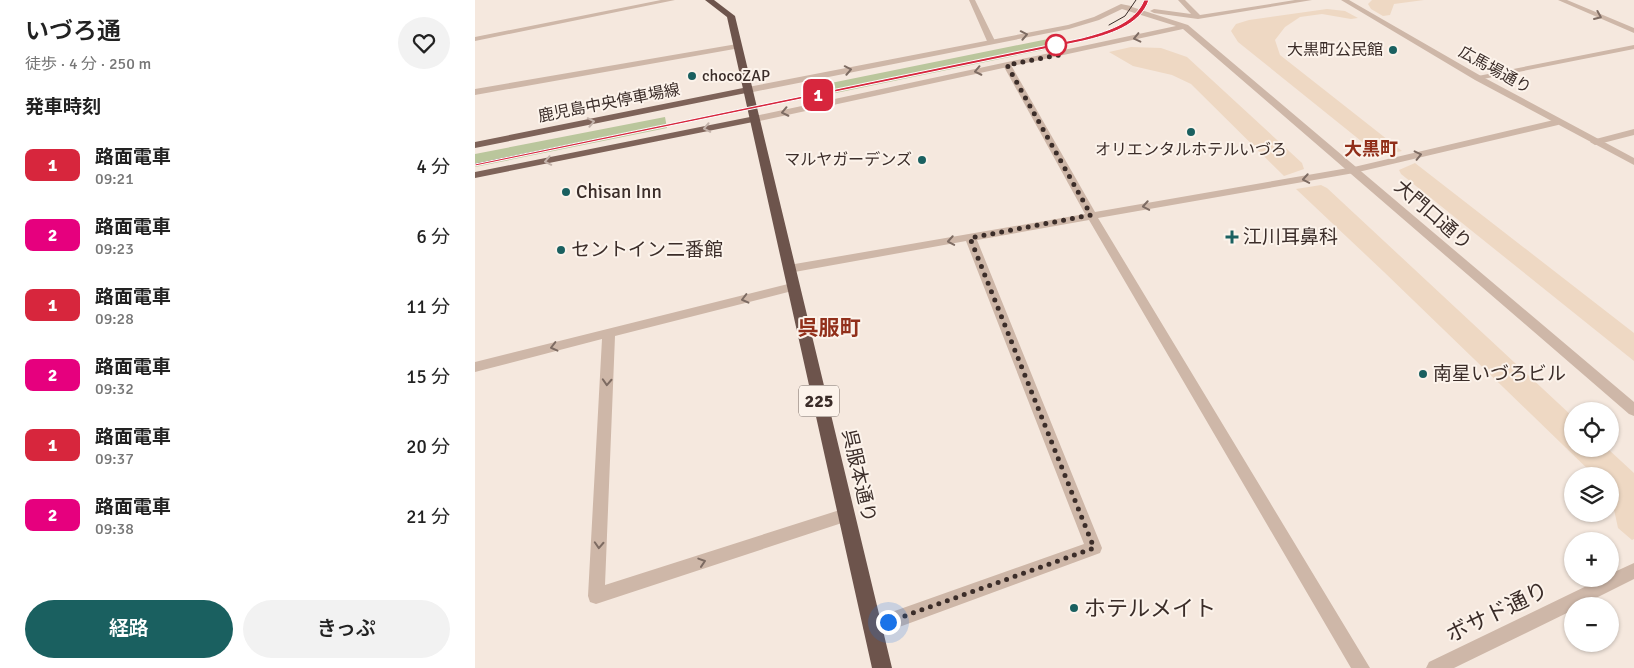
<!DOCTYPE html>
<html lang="ja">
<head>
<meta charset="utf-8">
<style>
	:root { --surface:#fff; --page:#f2f2f2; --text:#222; --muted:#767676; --accent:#1a6060 }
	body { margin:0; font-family:Signika,"Noto Sans JP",sans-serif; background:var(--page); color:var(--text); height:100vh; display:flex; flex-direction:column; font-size:19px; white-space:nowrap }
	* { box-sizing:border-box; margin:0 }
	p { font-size:16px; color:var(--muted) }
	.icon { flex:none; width:28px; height:28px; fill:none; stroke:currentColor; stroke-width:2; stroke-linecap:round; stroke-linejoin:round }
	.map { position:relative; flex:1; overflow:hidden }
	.sheet { display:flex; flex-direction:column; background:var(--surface); width:475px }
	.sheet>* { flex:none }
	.badge { padding:0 10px; border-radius:8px; font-size:18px; line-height:32px }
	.buttons { position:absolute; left:1089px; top:402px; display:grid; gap:10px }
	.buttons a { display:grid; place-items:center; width:55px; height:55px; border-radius:50%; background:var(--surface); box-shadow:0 1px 4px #0004; font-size:25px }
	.you { position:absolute; width:25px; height:25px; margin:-12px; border:4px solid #fff; border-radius:50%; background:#1a73e8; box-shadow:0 0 0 8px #1a73e833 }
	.map>.badge { position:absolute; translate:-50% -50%; box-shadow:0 0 0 2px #fff }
	h2 { padding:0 25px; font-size:19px; line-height:45px }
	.round { display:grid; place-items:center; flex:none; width:52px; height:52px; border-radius:26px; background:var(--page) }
	.overview { display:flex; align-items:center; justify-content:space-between; height:85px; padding:0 25px }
	h1 { font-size:24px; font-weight:600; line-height:38px }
	.cta { display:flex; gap:10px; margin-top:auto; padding:10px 25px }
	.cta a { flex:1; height:58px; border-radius:30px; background:var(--accent); color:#fff; font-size:20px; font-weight:600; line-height:58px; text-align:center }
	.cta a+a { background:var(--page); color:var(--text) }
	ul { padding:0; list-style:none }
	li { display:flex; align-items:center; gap:15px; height:70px; padding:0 25px }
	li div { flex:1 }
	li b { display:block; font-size:19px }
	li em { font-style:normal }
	li .badge { min-width:55px; font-weight:700; text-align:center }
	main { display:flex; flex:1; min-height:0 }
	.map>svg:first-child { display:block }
	.green { fill:#bac69c }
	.plaza { fill:#eed8c3 }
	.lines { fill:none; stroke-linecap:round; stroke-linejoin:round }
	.pedestrian { fill:#ceb7a8; fill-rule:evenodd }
	.minor { fill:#ceb7a8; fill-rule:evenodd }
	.tertiary { fill:#ceb7a8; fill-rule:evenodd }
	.primary { fill:#7e6359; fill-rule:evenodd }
	.trunk { fill:#6d544c; fill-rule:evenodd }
	.tram { stroke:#3b2d29; stroke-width:1 }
	.oneway { stroke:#7d6b62 }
	.oneway2 { stroke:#c3b2a9 }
	.line { fill:#d7263d; stroke:#fff }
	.walk { stroke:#3b2d29; stroke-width:5; stroke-dasharray:0 9 }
	.stop-dot { fill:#fff; stroke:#d7263d; stroke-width:2.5 }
	.poi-dot { fill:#1a6060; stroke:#fcf3eb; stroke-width:2 }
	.labels { text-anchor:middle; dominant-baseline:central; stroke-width:4; stroke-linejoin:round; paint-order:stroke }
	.far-poi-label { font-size:16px; fill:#3b2d29; stroke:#fcf3eb; text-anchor:end }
	.far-street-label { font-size:16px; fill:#3b2d29; stroke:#fcf3eb }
	.far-quarter-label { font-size:18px; font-weight:bold; fill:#912f1a; stroke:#fcf3eb }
	.shield { fill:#fcf3eb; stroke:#756863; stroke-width:1 }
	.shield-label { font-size:18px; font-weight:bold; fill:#3b2d29 }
	.poi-label { font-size:19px; fill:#3b2d29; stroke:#fcf3eb; text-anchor:start }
	.street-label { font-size:19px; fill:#3b2d29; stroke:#fcf3eb }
	.quarter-label { font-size:21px; font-weight:bold; fill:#912f1a; stroke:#fcf3eb }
	.near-poi-label { font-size:22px; fill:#3b2d29; stroke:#fcf3eb; text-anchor:start }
	.near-street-label { font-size:22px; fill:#3b2d29; stroke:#fcf3eb }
</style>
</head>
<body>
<main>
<section class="sheet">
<div class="overview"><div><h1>いづろ通</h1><p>徒歩 · 4 分 · 250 m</p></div><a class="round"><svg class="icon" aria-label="heart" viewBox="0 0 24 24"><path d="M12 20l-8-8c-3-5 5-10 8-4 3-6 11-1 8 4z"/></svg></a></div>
<h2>発車時刻</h2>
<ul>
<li><span class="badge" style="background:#d7263d;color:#fff">1</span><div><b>路面電車</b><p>09:21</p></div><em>4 分</em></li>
<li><span class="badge" style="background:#e6007e;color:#fff">2</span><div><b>路面電車</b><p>09:23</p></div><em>6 分</em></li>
<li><span class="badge" style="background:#d7263d;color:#fff">1</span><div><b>路面電車</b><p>09:28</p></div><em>11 分</em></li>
<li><span class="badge" style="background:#e6007e;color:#fff">2</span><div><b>路面電車</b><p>09:32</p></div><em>15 分</em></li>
<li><span class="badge" style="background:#d7263d;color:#fff">1</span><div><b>路面電車</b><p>09:37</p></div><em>20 分</em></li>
<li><span class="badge" style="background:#e6007e;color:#fff">2</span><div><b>路面電車</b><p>09:38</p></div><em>21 分</em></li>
</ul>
<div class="cta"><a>経路</a><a>きっぷ</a></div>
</section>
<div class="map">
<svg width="1159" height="668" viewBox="0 0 1159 668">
	<rect width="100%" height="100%" fill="#f5e8de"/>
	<path class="green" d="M 583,37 L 592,45 L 356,94 L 351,84 Z
		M 190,117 L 192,128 L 0,167 L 0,154 Z"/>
	<path class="plaza" d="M 897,0 L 949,0 L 919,4 L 915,15 L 908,16 L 896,9 L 893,4 Z
		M 852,9 L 870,11 L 883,18 L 876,19 L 847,14 L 825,17 L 810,27 L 800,40 L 805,55 L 927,151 L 908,155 L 901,153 L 763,42 L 756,31 L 761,24 L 774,20 Z
		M 656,47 L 686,48 L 712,57 L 827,163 L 829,169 L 809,176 L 716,84 L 697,75 L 658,66 L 634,52 Z
		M 940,163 L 1159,333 L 1159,361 L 926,174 L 924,170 Z
		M 846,185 L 852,188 L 1097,416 L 1098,449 L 1133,449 L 1159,473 L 1159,539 L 1157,540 L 1143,528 L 1135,491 L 1135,476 L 1120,476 L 909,272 L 821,189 Z"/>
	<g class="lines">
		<path class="pedestrian" d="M 186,0 L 200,0 L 0,41 L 0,37 Z
			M 494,0 L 500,0 L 520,41 L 519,43 L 512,41 Z"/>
		<path class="minor" d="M 1083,0 L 1092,0 L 1159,28 L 1159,33 Z
			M 262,44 L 266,46 L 265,48 L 0,95 L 0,89 Z
			M 1159,45 L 1159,49 L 1003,80 L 999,78 L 1003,76 Z
			M 529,63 L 536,65 L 620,212 L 879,167 L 1083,119 L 1087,122 L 1083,125 L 879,173 L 623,218 L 895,668 L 876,668 L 614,220 L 502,240 L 627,548 L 625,553 L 397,637 L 391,634 L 388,628 L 391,622 L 397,619 L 609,544 L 491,241 L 314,273 L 308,269 L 314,265 L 610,214 L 528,65 Z
			M 1159,129 L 1159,135 L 1120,145 L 1115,142 L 1117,140 Z
			M 317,283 L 321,284 L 323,287 L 321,290 L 140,336 L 130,585 L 371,508 L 376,510 L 379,515 L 376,520 L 121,604 L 115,602 L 113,596 L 127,339 L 0,372 L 0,362 Z"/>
		<path class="tertiary" d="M 703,0 L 710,0 L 725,15 L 820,0 L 837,0 L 723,19 L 679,13 L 675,11 L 679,9 L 716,14 Z
			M 866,0 L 874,0 L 1006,76 L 1159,158 L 1159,165 L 1000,80 Z
			M 646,4 L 656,6 L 657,7 L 713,25 L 1159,402 L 1159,416 L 1154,414 L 708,29 L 280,122 L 276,119 L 280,116 L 701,26 L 647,9 L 624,20 L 594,29 L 273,93 L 269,90 L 273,87 L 593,25 L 619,17 Z
			M 1159,563 L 1159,579 L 1105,606 L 1098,606 L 1098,610 L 979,668 L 951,668 L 954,662 L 1126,579 L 1135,579 L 1135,574 Z"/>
		<path class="primary" d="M 273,87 L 276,88 L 276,92 L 0,148 L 0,142 Z
			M 280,116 L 284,119 L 283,121 L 0,178 L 0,172 Z"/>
		<path class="trunk" d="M 230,0 L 239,0 L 260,16 L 417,668 L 397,668 L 252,17 Z"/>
		<path class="tram" d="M 634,25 L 650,16 L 661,0
			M 0,164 L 608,40 C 634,33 659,26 672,0"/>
	</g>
	<defs><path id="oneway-chevron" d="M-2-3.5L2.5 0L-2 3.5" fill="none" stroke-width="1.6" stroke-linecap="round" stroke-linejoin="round" transform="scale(1.25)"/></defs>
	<g class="oneway">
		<use href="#oneway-chevron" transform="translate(1123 16) rotate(23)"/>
		<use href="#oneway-chevron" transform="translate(549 35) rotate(-11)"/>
		<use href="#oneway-chevron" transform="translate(662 38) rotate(167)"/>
		<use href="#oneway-chevron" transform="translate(373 70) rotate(-11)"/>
		<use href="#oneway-chevron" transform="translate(503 71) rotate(168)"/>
		<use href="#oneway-chevron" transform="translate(310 112) rotate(168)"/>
		<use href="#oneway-chevron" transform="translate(943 155) rotate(-13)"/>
		<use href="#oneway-chevron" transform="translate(831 179) rotate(170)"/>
		<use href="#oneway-chevron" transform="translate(671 206) rotate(170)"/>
		<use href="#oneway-chevron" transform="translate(476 241) rotate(170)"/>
		<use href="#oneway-chevron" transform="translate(270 299) rotate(166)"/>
		<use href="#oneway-chevron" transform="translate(79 347) rotate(166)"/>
		<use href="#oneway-chevron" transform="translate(132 382) rotate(93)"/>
		<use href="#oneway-chevron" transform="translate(124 545) rotate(93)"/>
		<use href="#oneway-chevron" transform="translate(227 562) rotate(-18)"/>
	</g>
	<g class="oneway2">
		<use href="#oneway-chevron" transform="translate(116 122) rotate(-11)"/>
		<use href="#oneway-chevron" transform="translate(232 128) rotate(169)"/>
		<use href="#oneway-chevron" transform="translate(73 161) rotate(169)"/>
	</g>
	<path class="line" d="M 669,0 L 674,0 C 665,26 633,35 608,41 L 0,166 L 0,164 L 607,38 C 629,32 660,24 669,0 Z"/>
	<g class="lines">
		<path class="walk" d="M 413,622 L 619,548 L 495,238 L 616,215 L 532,65 L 584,55 L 581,45"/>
	</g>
	<circle class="stop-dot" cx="581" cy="45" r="10"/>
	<g class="poi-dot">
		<circle cx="918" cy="50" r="5"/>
		<circle cx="217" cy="76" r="5"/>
		<circle cx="716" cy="132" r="5"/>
		<circle cx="447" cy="160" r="5"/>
		<circle cx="91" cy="192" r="5"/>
		<path d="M754.5 229.5h5v5h5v5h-5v5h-5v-5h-5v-5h5z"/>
		<circle cx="86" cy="250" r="5"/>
		<circle cx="948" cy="374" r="5"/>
		<circle cx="599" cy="608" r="5"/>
	</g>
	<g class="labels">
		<g class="far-poi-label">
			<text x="908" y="50">大黒町公民館</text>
			<text x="227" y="76" text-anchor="start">chocoZAP</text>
			<text x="716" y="150" text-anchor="middle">オリエンタルホテルいづろ</text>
			<text x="437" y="160">マルヤガーデンズ</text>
		</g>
		<g class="far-street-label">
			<text transform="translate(1020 70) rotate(29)">広馬場通り</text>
			<text transform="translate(134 103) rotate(-11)">鹿児島中央停車場線</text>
		</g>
		<g class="far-quarter-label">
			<text x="896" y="149">大黒町</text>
		</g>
		<rect class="shield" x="324" y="385.5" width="40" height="31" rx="4"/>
		<g class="shield-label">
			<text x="344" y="401">225</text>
		</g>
		<g class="poi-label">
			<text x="101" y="192">Chisan Inn</text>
			<text x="768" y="237">江川耳鼻科</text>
			<text x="96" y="250">セントイン二番館</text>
			<text x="958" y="374">南星いづろビル</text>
		</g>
		<g class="street-label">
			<text transform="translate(958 215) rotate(41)">大門口通り</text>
			<text transform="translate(384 476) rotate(77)">呉服本通り</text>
		</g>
		<g class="quarter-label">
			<text x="354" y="328">呉服町</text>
		</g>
		<g class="near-poi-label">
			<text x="609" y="608">ホテルメイト</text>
		</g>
		<g class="near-street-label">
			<text transform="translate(1022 612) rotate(-26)">ボサド通り</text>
		</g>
	</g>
</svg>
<div class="buttons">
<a><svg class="icon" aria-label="locate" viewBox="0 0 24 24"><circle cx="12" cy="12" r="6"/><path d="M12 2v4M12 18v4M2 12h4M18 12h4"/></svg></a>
<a><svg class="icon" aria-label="layers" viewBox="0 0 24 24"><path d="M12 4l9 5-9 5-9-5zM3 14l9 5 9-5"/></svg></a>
<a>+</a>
<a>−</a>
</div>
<div class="you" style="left:413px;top:622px"></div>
<b class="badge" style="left:343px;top:95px;background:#d7263d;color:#fff">1</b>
</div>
</main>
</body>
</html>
